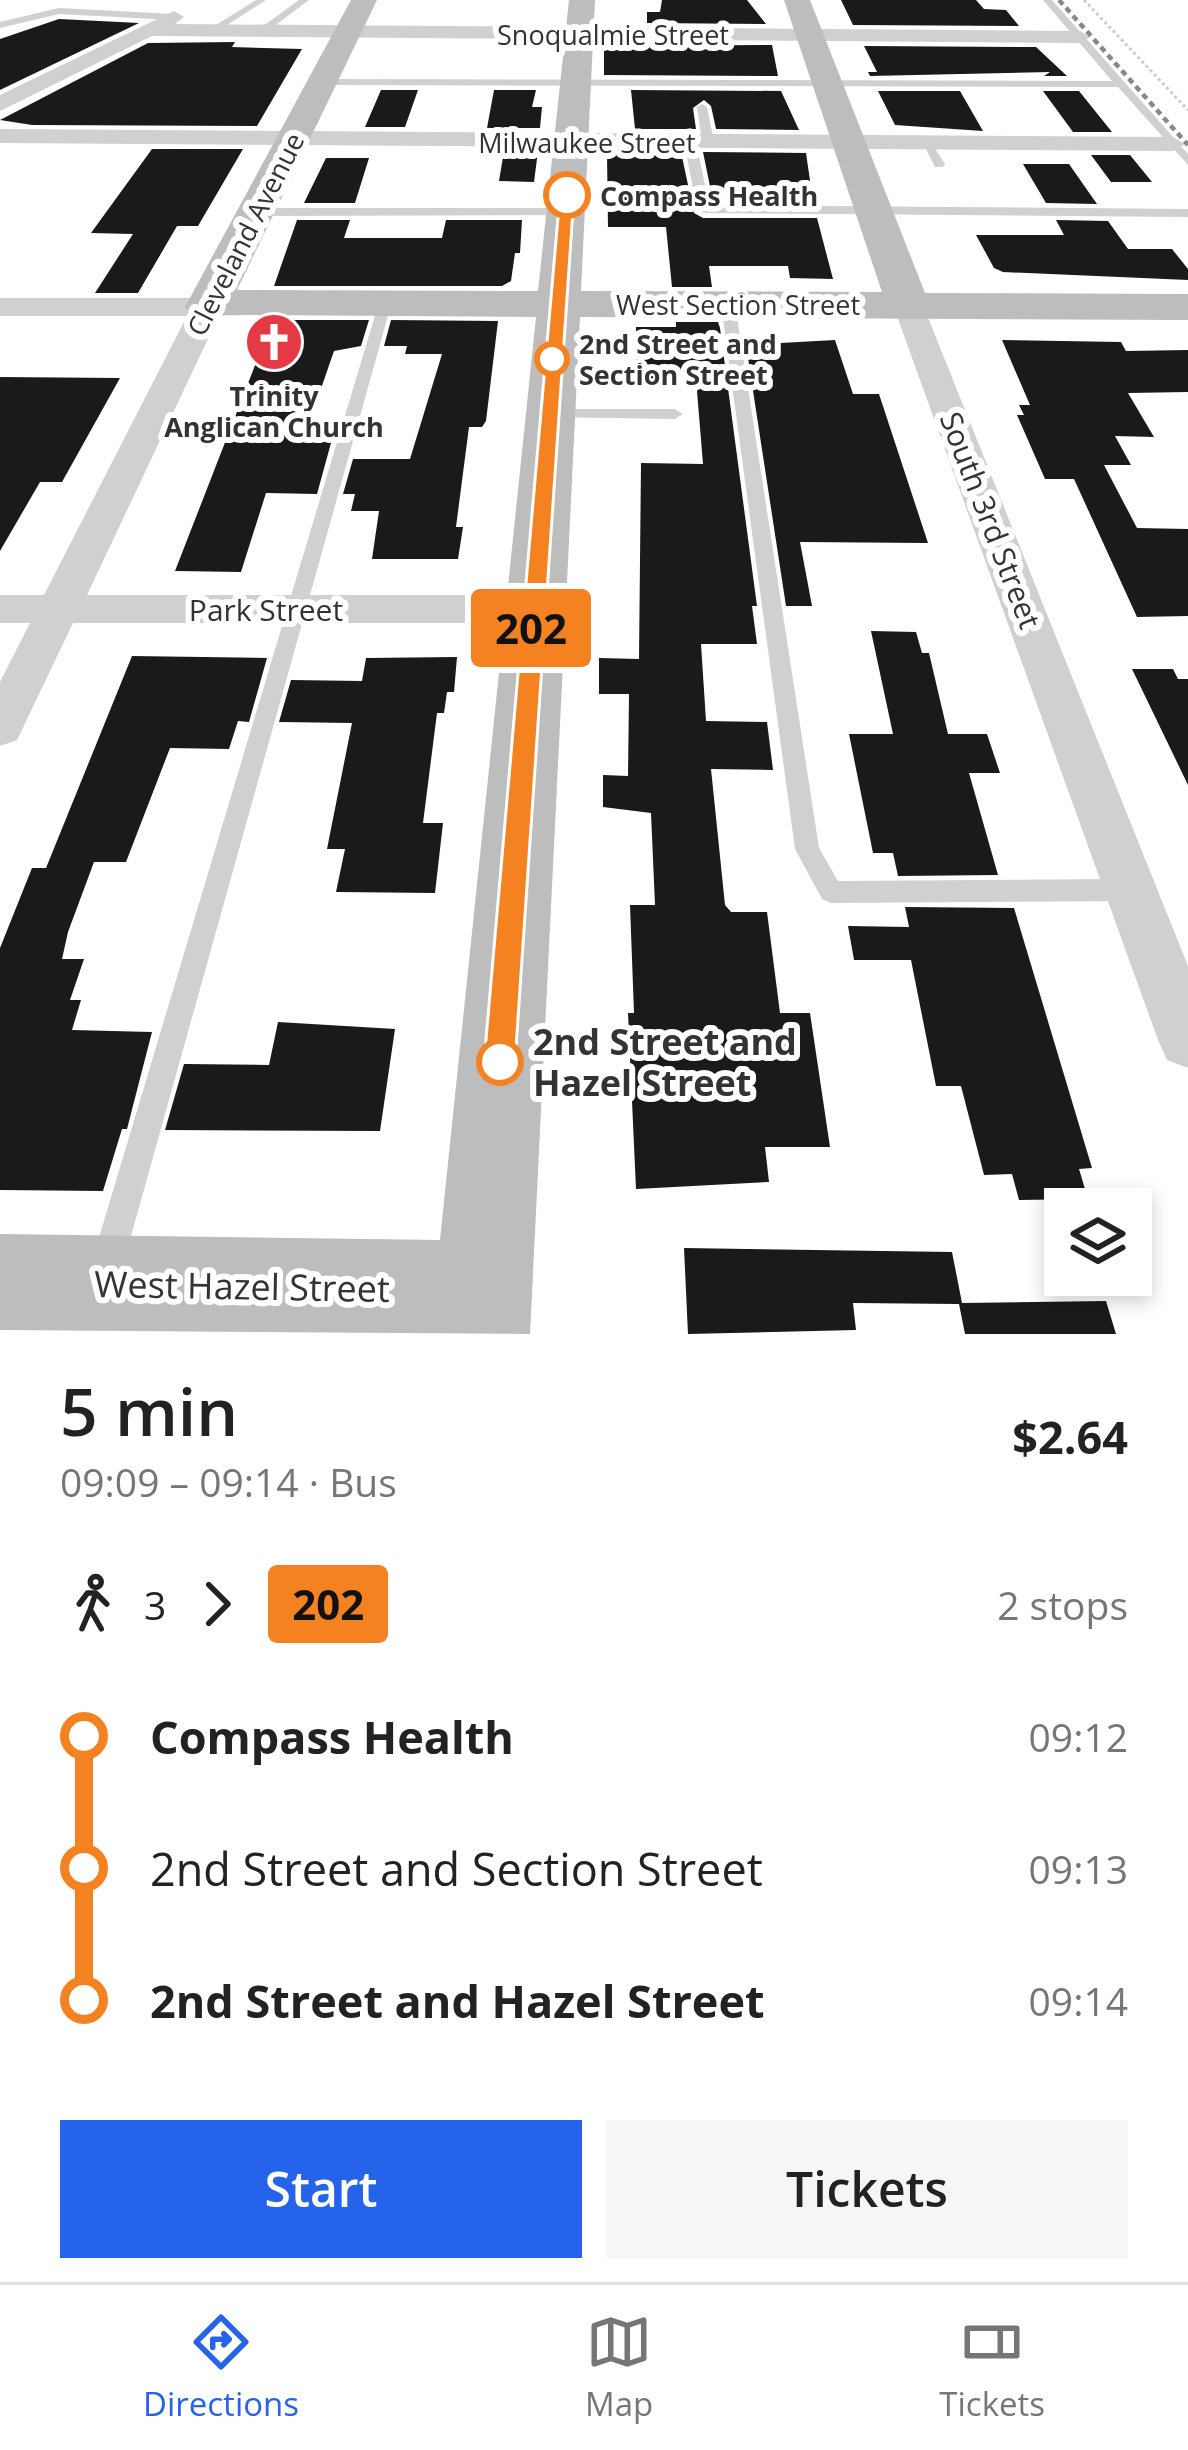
<!DOCTYPE html>
<html lang="en">
<head>
<meta charset="utf-8">
<style>
	:root { --surface:#fff; --page:#f6f6f6; --text:#222; --muted:#767676; --line:#e0e0e0; --accent:#2563eb }
	body { margin:0; font-family:"Open Sans",sans-serif; background:var(--page); color:var(--text); height:100vh; display:flex; flex-direction:column; font-size:45px; white-space:nowrap }
	* { box-sizing:border-box; margin:0 }
	p { font-size:39px; color:var(--muted) }
	.icon { flex:none; width:66px; height:66px; fill:none; stroke:currentColor; stroke-width:2; stroke-linecap:round; stroke-linejoin:round }
	.map { position:relative; height:1334px; overflow:hidden }
	.panel { display:flex; flex-direction:column; background:var(--surface); flex:1 }
	.panel>* { flex:none }
	.badge { padding:0 24px; border-radius:9px; font-size:42px; line-height:78px }
	.tools { position:absolute; left:1044px; top:1188px; display:grid; gap:24px }
	.tools a { display:grid; place-items:center; width:108px; height:108px; border-radius:0px; background:var(--surface); box-shadow:0 6px 18px #0003; font-size:60px }
	.map>.badge { position:absolute; translate:-50% -50%; box-shadow:0 0 0 6px #fff }
	.legs { display:flex; align-items:center; gap:18px; height:132px; padding:0 60px; font-size:39px }
	.legs p { margin-inline-start:auto }
	.headline { display:flex; align-items:center; justify-content:space-between; height:204px; padding:0 60px }
	h1 { font-size:66px; font-weight:600; line-height:90px }
	.action { display:flex; gap:24px; margin-top:auto; padding:24px 60px }
	.action a { flex:1; height:138px; border-radius:0px; background:var(--accent); color:#fff; font-size:48px; font-weight:600; line-height:138px; text-align:center }
	.action a+a { background:var(--page); color:var(--text) }
	ul { padding:0 60px; list-style:none }
	li { display:flex; align-items:center; gap:42px; height:132px; font-size:45px }
	li i { display:grid; place-items:center; width:18px; height:100%; margin:0 15px; background:currentColor }
	li i::after { content:''; width:30px; height:30px; margin:-15px; border:9px solid; border-radius:50%; background:var(--surface) }
	li p { margin-inline-start:auto }
	li:first-child i { background:linear-gradient(#0000 50%,currentColor 0) }
	li:last-child i { background:linear-gradient(currentColor 50%,#0000 0) }
	.tab-bar { display:flex; justify-content:space-around; align-items:center; height:168px; border-top:3px solid var(--line); background:var(--surface); font-size:33px; color:var(--muted) }
	.tab-bar a { display:grid; justify-items:center; gap:6px }
	.tab-bar .current { color:var(--accent) }
	.map>svg:first-child { display:block }
	.building { fill:#1a1a1a }
	.lines { fill:none; stroke-linecap:round; stroke-linejoin:round }
	.path { stroke:#cdcdcd; stroke-width:3; stroke-dasharray:3 3; stroke-linecap:butt }
	.lane { fill:#d0d0d0; fill-rule:evenodd }
	.street { fill:#d0d0d0; fill-rule:evenodd }
	.secondary { fill:#bdbdbd; fill-rule:evenodd }
	.rail { stroke:#888; stroke-width:4.5; stroke-dasharray:6 4.5; stroke-linecap:butt }
	.line-1 { fill:#f58220; stroke:#fff; stroke-width:3 }
	.stop-1-dot { fill:#fff; stroke:#f58220; stroke-width:6 }
	.labels { text-anchor:middle; dominant-baseline:central; stroke-width:12; stroke-linejoin:round; paint-order:stroke }
	.far-street-label { font-size:27px; fill:#333; stroke:#fff }
	.far-stop-label { font-size:27px; font-weight:bold; fill:#333; stroke:#fff; text-anchor:start }
	.far-poi-label { font-size:27px; font-weight:bold; fill:#333; stroke:#fff }
	.street-label { font-size:30px; fill:#333; stroke:#fff }
	.near-stop-label { font-size:36px; font-weight:bold; fill:#333; stroke:#fff; text-anchor:start }
	.near-street-label { font-size:36px; fill:#333; stroke:#fff }
</style>
</head>
<body>
<div class="map">
<svg width="1188" height="1334" viewBox="0 0 1188 1334">
	<rect width="100%" height="100%" fill="#fff"/>
	<path class="building" d="M 662,0 L 747,0 L 766,24 L 647,23 L 647,12 L 660,12 Z
		M 841,0 L 976,0 L 984,9 L 1006,10 L 1019,26 L 853,25 Z
		M 59,19 L 139,23 L 0,90 L 0,39 Z
		M 235,42 L 232,47 L 302,49 L 257,126 L 32,125 L 0,120 L 148,43 Z
		M 772,45 L 778,76 L 604,75 L 604,46 Z
		M 864,46 L 1036,47 L 1067,76 L 1044,76 L 1050,72 L 870,76 L 868,72 L 877,72 Z
		M 381,90 L 418,90 L 405,127 L 365,127 Z
		M 494,90 L 536,90 L 532,107 L 542,107 L 540,128 L 487,128 Z
		M 631,90 L 781,91 L 799,130 L 716,129 L 711,106 L 704,100 L 693,108 L 696,129 L 635,129 Z
		M 878,91 L 960,91 L 983,131 L 895,125 Z
		M 1043,91 L 1079,91 L 1112,132 L 1073,132 Z
		M 152,149 L 243,149 L 198,226 L 177,226 L 138,293 L 95,293 L 133,234 L 91,233 Z
		M 504,151 L 538,151 L 534,182 L 499,181 Z
		M 681,152 L 694,213 L 703,218 L 817,218 L 833,279 L 790,278 L 788,266 L 709,266 L 712,287 L 672,287 L 666,227 L 608,227 L 607,154 Z
		M 703,152 L 806,153 L 813,201 L 713,201 Z
		M 1091,155 L 1130,155 L 1152,182 L 1111,182 Z
		M 326,158 L 369,158 L 355,203 L 304,203 Z
		M 1023,164 L 1069,164 L 1097,204 L 1046,203 Z
		M 297,220 L 350,220 L 344,238 L 442,238 L 446,220 L 522,220 L 520,253 L 515,253 L 511,281 L 502,286 L 274,286 Z
		M 1056,220 L 1108,221 L 1128,249 L 1172,249 L 1188,269 L 1188,280 L 1003,272 L 994,268 L 976,235 L 1064,235 Z
		M 261,320 L 369,320 L 361,346 L 334,351 L 306,432 L 334,432 L 317,494 L 266,493 L 241,572 L 175,571 L 261,350 L 249,350 Z
		M 391,320 L 498,321 L 486,421 L 482,427 L 469,427 L 456,527 L 463,527 L 458,559 L 372,559 L 379,511 L 351,511 L 355,494 L 343,494 L 353,459 L 410,459 L 442,354 L 405,354 L 407,346 L 384,346 Z
		M 676,322 L 718,322 L 720,328 L 757,606 L 752,606 L 757,644 L 701,644 L 706,721 L 767,722 L 773,770 L 711,769 L 725,905 L 731,912 L 767,912 L 780,1013 L 810,1013 L 830,1147 L 765,1147 L 769,1182 L 636,1189 L 628,1013 L 634,1013 L 630,905 L 655,905 L 651,813 L 603,807 L 603,775 L 628,776 L 629,694 L 599,694 L 599,658 L 639,659 L 641,463 L 703,464 L 696,379 L 637,378 L 636,327 L 676,327 Z
		M 835,340 L 853,394 L 879,394 L 928,543 L 800,542 L 812,606 L 786,606 L 746,345 Z
		M 1002,340 L 1121,342 L 1126,351 L 1188,350 L 1188,392 L 1128,393 L 1154,437 L 1115,436 L 1131,465 L 1104,465 L 1137,528 L 1188,529 L 1188,616 L 1137,617 L 1074,479 L 1045,479 L 1017,415 L 1024,415 L 1019,405 L 1030,405 Z
		M 0,377 L 120,378 L 62,482 L 40,482 L 0,551 Z
		M 871,631 L 916,632 L 922,653 L 929,653 L 948,734 L 987,734 L 1000,773 L 969,773 L 998,875 L 898,876 L 893,853 L 873,853 L 849,734 L 893,734 Z
		M 132,656 L 267,658 L 249,722 L 238,721 L 229,749 L 170,748 L 126,862 L 94,862 L 68,932 L 62,959 L 84,959 L 70,1000 L 81,1000 L 72,1030 L 152,1032 L 127,1129 L 122,1129 L 103,1191 L 0,1190 L 0,948 L 32,868 L 46,868 Z
		M 457,657 L 454,692 L 447,692 L 444,713 L 437,713 L 423,823 L 443,823 L 435,893 L 336,892 L 345,849 L 327,849 L 352,723 L 279,722 L 291,680 L 362,681 L 366,658 Z
		M 1132,669 L 1173,669 L 1178,679 L 1188,679 L 1188,785 Z
		M 905,907 L 1014,908 L 1092,1168 L 1079,1169 L 1088,1199 L 1019,1200 L 1012,1174 L 984,1175 L 961,1086 L 936,1086 L 911,960 L 854,960 L 848,926 L 909,927 Z
		M 278,1022 L 395,1029 L 380,1131 L 165,1130 L 184,1064 L 269,1065 Z
		M 684,1248 L 952,1252 L 962,1303 L 1106,1301 L 1116,1334 L 965,1334 L 959,1304 L 853,1303 L 856,1330 L 688,1334 Z"/>
	<g class="lines">
		<path class="path" d="M 1084,0 L 1188,110"/>
		<path class="lane" d="M 256,0 L 266,0 L 216,32 L 208,30 Z
			M 299,0 L 309,0 L 265,33 L 259,33 L 259,29 Z
			M 1043,0 L 1052,0 L 1188,154 L 1188,165 L 1118,87 L 322,85 L 317,82 L 322,79 L 1112,81 Z
			M 59,8 L 174,14 L 179,17 L 174,20 L 59,14 L 0,28 L 0,22 Z
			M 702,104 L 707,107 L 714,142 L 708,145 L 702,142 L 697,107 Z
			M 690,139 L 696,142 L 709,205 L 1188,209 L 1188,217 L 703,213 L 697,209 L 684,142 Z
			M 922,141 L 930,141 L 945,164 L 943,167 L 935,167 Z
			M 565,208 L 571,212 L 570,215 L 256,216 L 250,212 L 256,208 Z
			M 728,300 L 735,304 L 819,848 L 838,881 L 1133,879 L 1142,883 L 1146,890 L 1142,897 L 1133,901 L 831,903 L 822,899 L 795,849 L 721,304 Z
			M 379,302 L 391,305 L 124,1261 L 119,1272 L 108,1277 L 97,1272 L 92,1261 Z
			M 549,409 L 675,409 L 683,414 L 675,419 L 543,417 L 543,411 Z"/>
		<path class="street" d="M 174,11 L 184,17 L 175,24 L 1080,31 L 1090,37 L 1080,43 L 152,36 L 0,111 L 0,95 Z
			M 0,129 L 1173,137 L 1185,144 L 1173,151 L 0,143 Z
			M 908,296 L 923,305 L 1188,966 L 1188,1068 L 1167,1060 L 1158,1040 L 893,305 Z
			M 0,298 L 207,298 L 223,307 L 87,595 L 533,595 L 548,599 L 554,609 L 548,619 L 533,623 L 73,623 L 17,740 L 0,746 L 0,682 L 30,623 L 0,623 L 0,595 L 44,595 L 187,316 L 0,316 Z"/>
		<path class="secondary" d="M 351,0 L 377,0 L 237,290 L 538,291 L 569,0 L 595,0 L 581,291 L 882,292 L 784,0 L 810,0 L 925,293 L 1188,294 L 1188,320 L 580,317 L 530,1334 L 0,1330 L 0,1234 L 440,1240 L 536,317 L 248,315 L 192,316 L 185,307 Z"/>
		<path class="rail" d="M 1059,0 L 1188,145"/>
	</g>
	<path class="line-1" d="M 567,191 L 574,195 L 515,1062 L 511,1072 L 500,1077 L 489,1072 L 484,1062 L 560,195 Z"/>
	<defs>
		<g id="church-disc" transform="scale(3)"><circle r="9.5" fill="#e63946" stroke="#fff"/><path d="M-1.2-6h2.4v3.5h3.3v2.4h-3.3V6h-2.4V-.1h-3.3v-2.4h3.3Z" fill="#fff"/></g>
	</defs>
	<g fill-rule="evenodd">
		<use href="#church-disc" x="274" y="342"/>
	</g>
	<g class="stop-1-dot">
		<circle cx="567" cy="195" r="21"/>
		<circle cx="552" cy="359" r="15"/>
		<circle cx="500" cy="1062" r="21"/>
	</g>
	<g class="labels">
		<g class="far-street-label">
			<text x="613" y="34">Snoqualmie Street</text>
			<text x="587" y="142">Milwaukee Street</text>
			<text transform="translate(245 234) rotate(-63)">Cleveland Avenue</text>
			<text x="738" y="304">West Section Street</text>
		</g>
		<g class="far-stop-label">
			<text x="600" y="195">Compass Health</text>
			<text x="579" y="343">2nd Street and<tspan x="579" dy="31">Section Street</tspan></text>
		</g>
		<g class="far-poi-label">
			<text x="274" y="395">Trinity<tspan x="274" dy="31">Anglican Church</tspan></text>
		</g>
		<g class="street-label">
			<text transform="translate(991 520) rotate(69)">South 3rd Street</text>
			<text x="266" y="609">Park Street</text>
		</g>
		<g class="near-stop-label">
			<text x="533" y="1041">2nd Street and<tspan x="533" dy="41">Hazel Street</tspan></text>
		</g>
		<g class="near-street-label">
			<text transform="translate(242 1286) rotate(1)">West Hazel Street</text>
		</g>
	</g>
</svg>
<div class="tools">
<a><svg class="icon" aria-label="layers" viewBox="0 0 24 24"><path d="M12 4l9 5-9 5-9-5zM3 14l9 5 9-5"/></svg></a>
</div>
<b class="badge" style="left:531px;top:628px;background:#f58220;color:#111">202</b>
</div>
<section class="panel">
<div class="headline"><div><h1>5 min</h1><p>09:09 – 09:14 · Bus</p></div><b>$2.64</b></div>
<div class="legs"><svg class="icon" aria-label="walk" viewBox="0 0 24 24"><circle cx="13" cy="4" r="2"/><path d="M13 8l-2 6 4 7M11 14l-3 7M7 12l3-4h3l4 4"/></svg>3<svg class="icon" aria-label="forward" viewBox="0 0 24 24"><path d="M9 5l7 7-7 7"/></svg><b class="badge" style="background:#f58220;color:#111">202</b><p>2 stops</p></div>
<ul>
<li><i style="color:#f58220"></i><b>Compass Health</b><p>09:12</p></li>
<li><i style="color:#f58220"></i><span>2nd Street and Section Street</span><p>09:13</p></li>
<li><i style="color:#f58220"></i><b>2nd Street and Hazel Street</b><p>09:14</p></li>
</ul>
<div class="action"><a>Start</a><a>Tickets</a></div>
</section>
<nav class="tab-bar">
<a class="current"><svg class="icon" aria-label="directions" viewBox="0 0 24 24"><path d="M12 3l9 9-9 9-9-9zM9 14v-3h6M13 9l2 2-2 2"/></svg>Directions</a>
<a><svg class="icon" aria-label="map" viewBox="0 0 24 24"><path d="M3 6l6-2 6 2 6-2v14l-6 2-6-2-6 2zM9 4v14M15 6v14"/></svg>Map</a>
<a><svg class="icon" aria-label="tickets" viewBox="0 0 24 24"><path d="M3 7h18v10H3zM15 7v10"/></svg>Tickets</a>
</nav>
</body>
</html>
